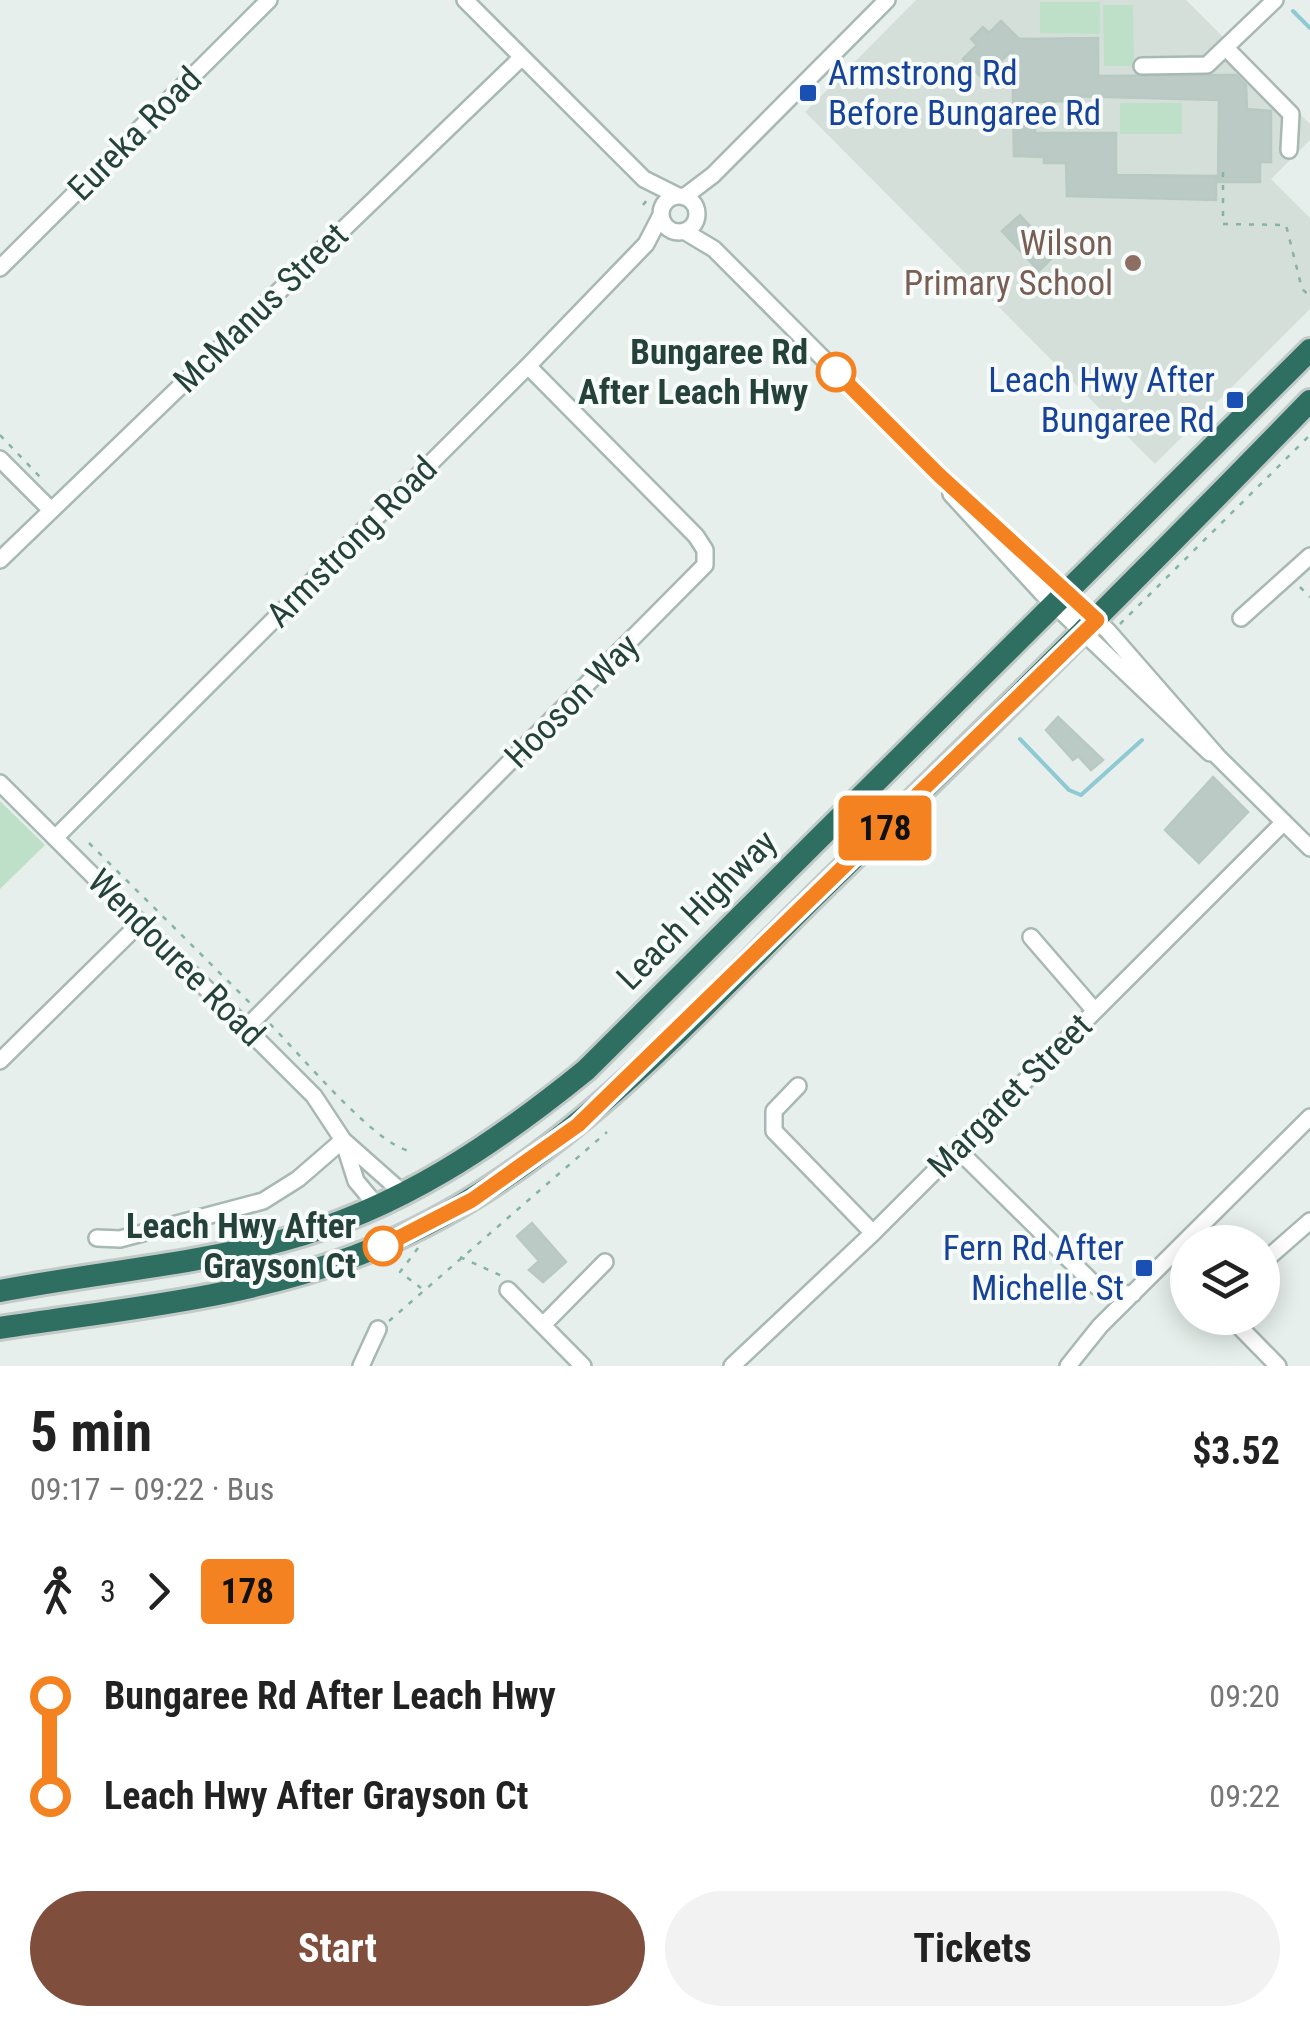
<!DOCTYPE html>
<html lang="en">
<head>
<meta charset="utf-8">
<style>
	:root { --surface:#fff; --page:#f2f2f2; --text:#222; --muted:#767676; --accent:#804e3d }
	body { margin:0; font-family:"Roboto Condensed",sans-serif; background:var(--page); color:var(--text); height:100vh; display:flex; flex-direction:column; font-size:38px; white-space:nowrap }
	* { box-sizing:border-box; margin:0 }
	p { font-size:32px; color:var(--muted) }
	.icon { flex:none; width:55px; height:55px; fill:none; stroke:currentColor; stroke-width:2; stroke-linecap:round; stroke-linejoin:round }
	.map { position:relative; height:1366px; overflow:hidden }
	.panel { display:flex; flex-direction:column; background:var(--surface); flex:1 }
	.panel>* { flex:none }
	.badge { padding:0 20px; border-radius:8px; font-size:35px; line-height:65px }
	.controls { position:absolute; left:1170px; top:1225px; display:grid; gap:20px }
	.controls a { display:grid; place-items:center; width:110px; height:110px; border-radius:50%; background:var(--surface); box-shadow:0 5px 25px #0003; font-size:50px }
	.map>.badge { position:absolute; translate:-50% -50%; box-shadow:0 0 0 5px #fff }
	.legs { display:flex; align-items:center; gap:15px; height:110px; padding:0 30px; font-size:32px }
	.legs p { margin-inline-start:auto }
	.head { display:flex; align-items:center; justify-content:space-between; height:170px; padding:0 30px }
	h1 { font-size:55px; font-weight:700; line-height:75px }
	.cta { display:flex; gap:20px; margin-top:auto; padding:20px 30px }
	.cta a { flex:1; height:115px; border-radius:60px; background:var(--accent); color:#fff; font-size:40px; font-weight:700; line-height:115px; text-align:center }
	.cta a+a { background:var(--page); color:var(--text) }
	ul { padding:0 30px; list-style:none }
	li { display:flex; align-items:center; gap:35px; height:100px; font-size:38px }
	li i { display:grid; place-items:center; width:15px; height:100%; margin:0 12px; background:currentColor }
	li i::after { content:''; width:25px; height:25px; margin:-12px; border:8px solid; border-radius:50%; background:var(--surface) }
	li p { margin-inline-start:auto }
	li:first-child i { background:linear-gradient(#0000 50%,currentColor 0) }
	li:last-child i { background:linear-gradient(currentColor 50%,#0000 0) }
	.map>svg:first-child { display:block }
	.built { fill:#d4dfda }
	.green { fill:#bfe0c8 }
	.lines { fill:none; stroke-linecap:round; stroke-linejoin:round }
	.stream { stroke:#8ec9d4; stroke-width:4 }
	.building { fill:#bbcac4; stroke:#b8c9c2; stroke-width:2.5 }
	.minor-casing { stroke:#a8b8b2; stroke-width:20 }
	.highway-casing { stroke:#c2cac8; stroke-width:28 }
	.path { stroke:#86b3a5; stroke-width:2.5; stroke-dasharray:5 8; stroke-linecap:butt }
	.minor { stroke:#fff; stroke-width:15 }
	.highway { stroke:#2f6f62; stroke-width:22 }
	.line-1-casing { stroke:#fff; stroke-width:22 }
	.line-1 { stroke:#f58220; stroke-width:15 }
	.transit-dot { fill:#1a4fb4; stroke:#f7fbf9; stroke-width:4 }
	.education-dot { fill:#8d6e63; stroke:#f7fbf9; stroke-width:4 }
	.stop-1-dot { fill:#fff; stroke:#f58220; stroke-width:5 }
	.labels { text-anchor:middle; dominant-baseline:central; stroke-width:8; stroke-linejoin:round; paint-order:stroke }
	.transit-label { font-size:35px; fill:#164399; stroke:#f7fbf9; text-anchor:end }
	.street-label { font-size:35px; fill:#24423a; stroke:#f7fbf9 }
	.education-label { font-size:35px; fill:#785e54; stroke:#f7fbf9; text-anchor:end }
	.stop-label { font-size:35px; font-weight:bold; fill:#24423a; stroke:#f7fbf9; text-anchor:end }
</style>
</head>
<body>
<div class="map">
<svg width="1310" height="1366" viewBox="0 0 1310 1366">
	<rect width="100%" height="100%" fill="#e6efeb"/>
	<path class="built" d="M 916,0 L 1186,0 L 1310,124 L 1310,140 L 1271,179 L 1310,218 L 1310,309 L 1155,464 L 805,112 Z"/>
	<path class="green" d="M 1040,2 L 1100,2 L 1100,34 L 1040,33 Z
		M 1103,5 L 1133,5 L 1134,66 L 1104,66 Z
		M 1120,103 L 1182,103 L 1182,134 L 1120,134 Z
		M 0,801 L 45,845 L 0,889 Z"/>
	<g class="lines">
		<path class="stream" d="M 1293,11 L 1310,28
			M 1020,739 L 1069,790 L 1081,795 L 1142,740"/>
	</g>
	<path class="building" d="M 1001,21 L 1019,39 L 1098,38 L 1098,76 L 1236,75 L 1246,85 L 1247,109 L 1271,111 L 1271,162 L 1260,162 L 1260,182 L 1218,182 L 1219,100 L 1069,96 L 1069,101 L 1036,102 L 1035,133 L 1116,133 L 1116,175 L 1216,176 L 1216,200 L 1067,196 L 1066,163 L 1044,163 L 1044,157 L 1014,156 L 1012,50 L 983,79 L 963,59 L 977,45 L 971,39 L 983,27 L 989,33 Z
		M 1020,215 L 1056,254 L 1039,271 L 1002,231 Z
		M 1058,717 L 1103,760 L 1091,770 L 1078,756 L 1073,760 L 1046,730 Z
		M 1213,777 L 1248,812 L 1199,863 L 1165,830 Z
		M 532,1223 L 566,1262 L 543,1282 L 529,1270 L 539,1261 L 517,1236 Z"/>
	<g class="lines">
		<g class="minor-casing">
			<path id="minor" d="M 465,0 L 644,179 L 678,196
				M 1226,48 L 1291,114 L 1289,150
				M 1142,66 L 1207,65 L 1275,0
				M661 214a18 18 0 1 1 36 0a18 18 0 1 1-36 0Z
				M 684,197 L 713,175 L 887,0
				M 684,231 L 714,249 L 939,475 L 1108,631 L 1218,757 L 1310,848
				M 0,268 L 269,0
				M 0,459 L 51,510
				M 951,494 L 1041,592 L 1210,753
				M 0,560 L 522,57
				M 1241,618 L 1310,556
				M 0,783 L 314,1096 L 343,1140 L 356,1181 L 377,1206
				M 55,838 L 528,366 L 646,244 L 661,215
				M 1031,937 L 1095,1011
				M 247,1027 L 705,565 L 705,550 L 696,536 L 528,366
				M 0,1061 L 141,922
				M 798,1086 L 774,1111 L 774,1131 L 873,1233
				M 343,1140 L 404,1194
				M 957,1149 L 1096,1286 L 1110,1293 L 1133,1294
				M 97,1238 L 120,1239 L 263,1201 L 298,1179 L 343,1140
				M 1262,1263 L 1310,1221
				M 508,1290 L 583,1366
				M 1231,1318 L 1278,1366
				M 543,1325 L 605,1262
				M 361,1366 L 378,1329
				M 732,1366 L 873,1233 L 1284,822
				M 1068,1366 L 1100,1326 L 1310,1117"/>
		</g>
		<g class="highway-casing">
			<path id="highway" d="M 0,1291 C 94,1273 191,1265 284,1240 C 399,1209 495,1144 586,1070 L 1310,350
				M 0,1328 C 128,1308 260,1297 380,1246 C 556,1172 684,1025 817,894 C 983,732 1148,568 1310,401"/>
		</g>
		<path class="path" d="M 1223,172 L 1223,224 L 1286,225 L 1302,289 L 1310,296
			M 643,205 L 647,200
			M 0,435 L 41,478
			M 1300,587 L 1310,597
			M 1120,624 L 1310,435
			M 89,843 L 251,1004
			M 270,1024 C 299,1053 375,1145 410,1151
			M 418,1248 L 400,1272 L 421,1288
			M 460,1257 L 502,1276
			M 389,1321 L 607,1132"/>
		<use href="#minor" class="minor"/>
		<use href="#highway" class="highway"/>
	</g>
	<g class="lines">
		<g class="line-1-casing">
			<path id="line-1" d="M 383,1246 L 472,1200 L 578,1125 L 1097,620 L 939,475 L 836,372"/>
		</g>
		<use href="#line-1" class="line-1"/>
	</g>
	<g class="transit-dot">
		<rect x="798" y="83" width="20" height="20" rx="5"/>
		<rect x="1225" y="390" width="20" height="20" rx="5"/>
		<rect x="1134" y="1258" width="20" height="20" rx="5"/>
	</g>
	<circle class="education-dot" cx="1133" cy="263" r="10"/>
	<g class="stop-1-dot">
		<circle cx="836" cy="372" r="18"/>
		<circle cx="383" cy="1246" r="18"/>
	</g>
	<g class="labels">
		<g class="transit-label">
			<text x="828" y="73" text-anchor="start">Armstrong Rd<tspan x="828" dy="40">Before Bungaree Rd</tspan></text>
			<text x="1215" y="380">Leach Hwy After<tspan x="1215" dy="40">Bungaree Rd</tspan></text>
			<text x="1124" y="1248">Fern Rd After<tspan x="1124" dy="40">Michelle St</tspan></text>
		</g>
		<g class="street-label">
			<text transform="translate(135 134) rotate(-45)">Eureka Road</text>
			<text transform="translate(261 308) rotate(-44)">McManus Street</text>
			<text transform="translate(352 542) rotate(-45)">Armstrong Road</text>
			<text transform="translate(572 701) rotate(-45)">Hooson Way</text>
			<text transform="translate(697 910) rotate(-45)">Leach Highway</text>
			<text transform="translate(176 958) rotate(45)">Wendouree Road</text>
			<text transform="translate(1010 1096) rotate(-45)">Margaret Street</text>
		</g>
		<g class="education-label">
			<text x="1113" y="243">Wilson<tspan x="1113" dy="40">Primary School</tspan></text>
		</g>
		<g class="stop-label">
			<text x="808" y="352">Bungaree Rd<tspan x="808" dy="40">After Leach Hwy</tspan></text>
			<text x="356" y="1226">Leach Hwy After<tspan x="356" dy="40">Grayson Ct</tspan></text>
		</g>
	</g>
</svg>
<div class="controls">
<a><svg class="icon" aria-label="layers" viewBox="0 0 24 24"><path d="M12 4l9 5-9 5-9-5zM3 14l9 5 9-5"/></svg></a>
</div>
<b class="badge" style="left:885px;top:828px;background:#f58220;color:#111">178</b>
</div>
<section class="panel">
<div class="head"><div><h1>5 min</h1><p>09:17 – 09:22 · Bus</p></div><b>$3.52</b></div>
<div class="legs"><svg class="icon" aria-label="walk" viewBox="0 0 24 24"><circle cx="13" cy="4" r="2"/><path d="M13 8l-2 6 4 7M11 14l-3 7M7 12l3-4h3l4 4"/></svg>3<svg class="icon" aria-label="forward" viewBox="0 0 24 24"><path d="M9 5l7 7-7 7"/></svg><b class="badge" style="background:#f58220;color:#111">178</b></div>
<ul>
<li><i style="color:#f58220"></i><b>Bungaree Rd After Leach Hwy</b><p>09:20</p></li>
<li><i style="color:#f58220"></i><b>Leach Hwy After Grayson Ct</b><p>09:22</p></li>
</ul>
<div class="cta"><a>Start</a><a>Tickets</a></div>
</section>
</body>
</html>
